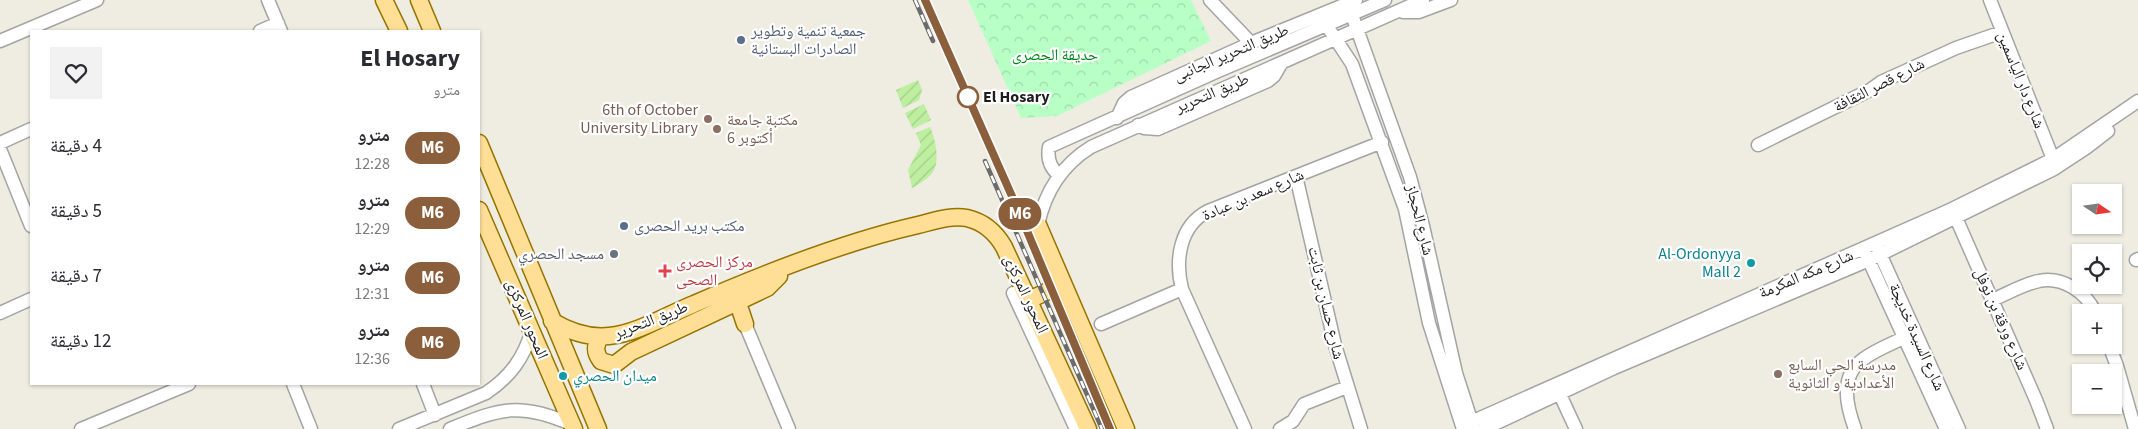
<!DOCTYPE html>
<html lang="ar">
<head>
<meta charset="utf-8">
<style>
	:root { --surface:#fff; --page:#f2f2f3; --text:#2b2b33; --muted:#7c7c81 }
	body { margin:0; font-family:"Source Sans 3","Noto Naskh Arabic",sans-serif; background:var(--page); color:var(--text); direction:rtl; height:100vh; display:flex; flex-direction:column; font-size:19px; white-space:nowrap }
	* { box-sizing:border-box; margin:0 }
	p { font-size:16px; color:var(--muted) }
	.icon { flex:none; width:28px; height:28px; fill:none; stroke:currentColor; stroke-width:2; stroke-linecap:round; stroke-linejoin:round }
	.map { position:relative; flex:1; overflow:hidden; direction:ltr }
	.sheet { position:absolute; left:30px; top:30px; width:450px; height:355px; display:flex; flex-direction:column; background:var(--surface); border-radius:0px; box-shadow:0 1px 4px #0004; direction:rtl }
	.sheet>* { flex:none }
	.badge { padding:0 10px; border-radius:16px; font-size:18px; line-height:32px }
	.needle { width:32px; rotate:103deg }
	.controls { position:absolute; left:2072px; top:184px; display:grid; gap:10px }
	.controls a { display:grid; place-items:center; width:50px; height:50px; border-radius:0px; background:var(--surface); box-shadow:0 1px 4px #0004; font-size:25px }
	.map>.badge { position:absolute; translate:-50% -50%; box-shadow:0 0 0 2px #fff }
	.round { display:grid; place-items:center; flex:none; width:52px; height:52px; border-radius:0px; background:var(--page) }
	.headline { display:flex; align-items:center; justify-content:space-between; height:85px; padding:0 20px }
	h1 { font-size:24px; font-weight:700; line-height:38px }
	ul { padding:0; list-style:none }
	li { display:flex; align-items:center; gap:15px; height:65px; padding:0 20px }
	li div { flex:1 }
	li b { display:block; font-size:19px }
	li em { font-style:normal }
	li .badge { min-width:55px; font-weight:700; text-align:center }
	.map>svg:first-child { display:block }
	.park { fill:url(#park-crowns) }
	.garden { fill:url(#garden-furrows) }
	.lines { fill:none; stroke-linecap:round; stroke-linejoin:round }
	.minor-casing { stroke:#a4a4a4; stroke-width:15 }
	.major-casing { stroke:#957500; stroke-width:19 }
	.minor { stroke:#fff; stroke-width:12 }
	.major { stroke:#ffde96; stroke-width:16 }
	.rail-casing { stroke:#6b6b6b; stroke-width:4.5 }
	.rail { stroke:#fff; stroke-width:2.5; stroke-dasharray:8; stroke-linecap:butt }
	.line-casing { stroke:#fff; stroke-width:11 }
	.line { stroke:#8b5e3c; stroke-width:8 }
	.service-dot { fill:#5c6f8a; stroke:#fff; stroke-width:2 }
	.stop-dot { fill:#fff; stroke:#8b5e3c; stroke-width:2.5 }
	.education-dot { fill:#8d6e63; stroke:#fff; stroke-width:2 }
	.worship-dot { fill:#6b7280; stroke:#fff; stroke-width:2 }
	.culture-dot { fill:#0f9aa8; stroke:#fff; stroke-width:2 }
	.health-dot { fill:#e0444e; stroke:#fff; stroke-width:2 }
	.labels { text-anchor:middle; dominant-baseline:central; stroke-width:4.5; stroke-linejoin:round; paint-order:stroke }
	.service-label { font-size:16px; fill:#4e5e75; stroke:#fff; text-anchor:start }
	.street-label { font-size:16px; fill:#1d1d1d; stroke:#fff }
	.park-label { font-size:16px; fill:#00851b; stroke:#fff }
	.stop-label { font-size:16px; font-weight:bold; fill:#1d1d1d; stroke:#fff; text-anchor:start }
	.education-label { font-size:16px; fill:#785e54; stroke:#fff; text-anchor:start }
	.worship-label { font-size:16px; fill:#5b616d; stroke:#fff; text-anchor:end }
	.culture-label { font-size:16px; fill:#0d838f; stroke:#fff; text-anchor:end }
	.health-label { font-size:16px; fill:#be3a42; stroke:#fff; text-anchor:start }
</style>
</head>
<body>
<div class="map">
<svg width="2138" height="429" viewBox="0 0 2138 429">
	<defs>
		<pattern id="park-crowns" width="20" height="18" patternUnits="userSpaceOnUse" patternTransform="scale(1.25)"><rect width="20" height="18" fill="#b8ffc6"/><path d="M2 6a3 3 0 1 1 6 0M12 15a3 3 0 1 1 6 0" fill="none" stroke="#9edaaa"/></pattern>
		<pattern id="garden-furrows" width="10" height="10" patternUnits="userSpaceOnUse" patternTransform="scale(1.25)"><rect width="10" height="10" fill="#beefa1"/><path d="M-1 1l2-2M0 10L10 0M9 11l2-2" fill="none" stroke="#a3cc8a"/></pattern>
	</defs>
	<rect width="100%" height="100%" fill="#efece1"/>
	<path class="park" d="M 968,0 L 1191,0 L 1211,41 L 1057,116 L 1021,118 Z"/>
	<path class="garden" d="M 918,80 L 922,90 L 919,100 L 903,108 L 896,90 Z
		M 924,104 L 931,120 L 913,129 L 905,113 Z
		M 930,127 C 935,138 940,159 934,170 C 930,178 919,184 912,188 L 908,170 L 921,145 L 916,133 Z"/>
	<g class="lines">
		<g class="minor-casing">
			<path id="minor" d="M 268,0 L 281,31
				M 1210,0 L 1251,43
				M 1990,0 L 2053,159
				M 1403,12 L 1419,12 L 1451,0
				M 1352,15 L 1410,177 L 1423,226 L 1456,373 L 1474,429
				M 1327,26 L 1352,64 L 1405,209 L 1429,323 L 1463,429
				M 260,31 L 278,23
				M 0,41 L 97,0
				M 1117,118 L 1124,103 L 1131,97 L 1251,43 L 1356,0
				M 1138,125 L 1144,128 L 1158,129 L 1268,81 L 1274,76 L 1281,64
				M 0,143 L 31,129
				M 1758,145 L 1870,90 L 1881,82 L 1956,48 L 2002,32
				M 0,149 L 31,226
				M 1059,175 C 1050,168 1047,159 1049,147 L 1216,72 L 1385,0
				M 1296,176 L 1335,345 L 1361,429
				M 1953,211 L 2036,400 L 2047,429
				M 1038,225 C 1045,192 1062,165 1091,147 L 1423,0
				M 1877,247 L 1959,429
				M 1865,252 L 1946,429
				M 2136,260 L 2138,259
				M 1013,293 L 1076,429
				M 1992,300 C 2007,294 2023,284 2039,281 C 2062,276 2086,292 2095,312
				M 0,313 L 31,299
				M 745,324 L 789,429
				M 1101,324 L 1182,289
				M 2109,345 L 2117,366 L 2135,429
				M 293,384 L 311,429
				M 423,384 L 435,415
				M 1556,386 L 1576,429
				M 1462,426 L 1952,209 L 2053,159 L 2138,101
				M 81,429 L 189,384
				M 399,429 L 486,393 C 510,377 524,358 532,330
				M 450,429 C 500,408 520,402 571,424
				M 1245,429 L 1182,289 C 1175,261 1179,226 1208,211 L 1382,142
				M 1280,429 L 1293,421 L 1304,404 L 1347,387
				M 1484,429 L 1614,368 L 1869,260 L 2054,169 L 2086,148 L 2108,131
				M 1855,429 C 1847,407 1839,377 1862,360 C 1876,349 1895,343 1911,334"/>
		</g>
		<g class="major-casing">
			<path id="major" d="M 384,0 L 399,31
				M 419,0 L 432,31
				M 479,143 L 598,429
				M 479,210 L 574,429
				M 1038,225 L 1126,429
				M 1029,300 L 1063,284
				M 738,303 L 745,324
				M 552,321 C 570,332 589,338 609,336 C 636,334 669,314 694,304 C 765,273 843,242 918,225 C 934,221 951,215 967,218 C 984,222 996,233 1004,247 L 1088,429
				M 601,337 C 594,345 595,353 601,361 L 614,365 L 631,352 L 767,288 L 779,276 L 777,271"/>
		</g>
		<use href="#minor" class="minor"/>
		<use href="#major" class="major"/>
		<g class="rail-casing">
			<path id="rail" d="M 915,0 L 933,41
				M 925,0 L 942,37
				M 994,157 L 1110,429
				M 985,161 L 1102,429"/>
		</g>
		<use href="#rail" class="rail"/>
	</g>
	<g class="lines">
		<g class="line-casing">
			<path id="line" d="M 925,0 L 1022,219 L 1110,429"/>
		</g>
		<use href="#line" class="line"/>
	</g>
	<g class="service-dot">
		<circle cx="741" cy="40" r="5"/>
		<circle cx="624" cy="226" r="5"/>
	</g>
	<circle class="stop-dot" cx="968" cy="97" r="10"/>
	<g class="education-dot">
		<circle cx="708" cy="119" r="5"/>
		<circle cx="717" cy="129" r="5"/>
		<circle cx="1778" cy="374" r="5"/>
	</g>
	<circle class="worship-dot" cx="614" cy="254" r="5"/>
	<g class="culture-dot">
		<circle cx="1751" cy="263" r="5"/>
		<circle cx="563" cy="376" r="5"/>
	</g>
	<path class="health-dot" d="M662.5 263.5h5v5h5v5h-5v5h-5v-5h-5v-5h5z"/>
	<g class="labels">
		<g class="service-label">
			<text x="751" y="31">جمعية تنمية وتطوير<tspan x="751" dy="18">الصادرات البستانية</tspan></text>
			<text x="634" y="226">مكتب بريد الحصرى</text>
		</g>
		<g class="street-label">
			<text transform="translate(1231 53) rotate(-23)">طريق التحرير الجانبى</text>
			<text transform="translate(2021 80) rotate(68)">شارع دار الياسمين</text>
			<text transform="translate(1879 85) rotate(-27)">شارع قصر الثقافة</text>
			<text transform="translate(1212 93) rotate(-23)">طريق التحرير</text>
			<text transform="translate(1253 195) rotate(-23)">شارع سعد بن عبادة</text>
			<text transform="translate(1420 220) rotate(76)">شارع الحجاز</text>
			<text transform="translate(1806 274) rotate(-23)">شارع مكه المكرمة</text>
			<text transform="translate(1026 294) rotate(65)">المحور المركزى</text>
			<text transform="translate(1326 303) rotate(77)">شارع حسان بن ثابت</text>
			<text transform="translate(527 319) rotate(67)">المحور المركزى</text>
			<text transform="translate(2001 319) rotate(66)">شارع ورقة بن نوفل</text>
			<text transform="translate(651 320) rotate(-21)">طريق التحرير</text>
			<text transform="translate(1917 337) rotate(66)">شارع السيدة خديجة</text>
		</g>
		<g class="park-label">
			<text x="1055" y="55">حديقة الحصرى</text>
		</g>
		<g class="stop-label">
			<text x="983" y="97">El Hosary</text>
		</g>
		<g class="education-label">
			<text x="698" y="110" text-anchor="end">6th of October<tspan x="698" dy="18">University Library</tspan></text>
			<text x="727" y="120">مكتبة جامعة<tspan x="727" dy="18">6 أكتوبر</tspan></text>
			<text x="1788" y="365">مدرسة الحي السابع<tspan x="1788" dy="18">الأعدادية و الثانوية</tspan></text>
		</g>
		<g class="worship-label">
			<text x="604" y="254">مسجد الحصري</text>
		</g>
		<g class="culture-label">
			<text x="1741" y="254">Al-Ordonyya<tspan x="1741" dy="18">Mall 2</tspan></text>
			<text x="573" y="376" text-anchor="start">ميدان الحصري</text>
		</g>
		<g class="health-label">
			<text x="676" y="262">مركز الحصرى<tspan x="676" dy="18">الصحى</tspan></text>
		</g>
	</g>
</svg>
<div class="controls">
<a><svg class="needle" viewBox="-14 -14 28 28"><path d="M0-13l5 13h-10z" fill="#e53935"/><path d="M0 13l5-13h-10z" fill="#7c7c81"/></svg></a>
<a><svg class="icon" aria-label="locate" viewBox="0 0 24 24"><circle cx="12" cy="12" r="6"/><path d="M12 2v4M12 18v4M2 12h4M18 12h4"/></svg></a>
<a>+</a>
<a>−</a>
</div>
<b class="badge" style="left:1020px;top:214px;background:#8b5e3c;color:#fff">M6</b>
<section class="sheet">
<div class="headline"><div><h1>El Hosary</h1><p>مترو</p></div><a class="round"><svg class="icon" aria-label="heart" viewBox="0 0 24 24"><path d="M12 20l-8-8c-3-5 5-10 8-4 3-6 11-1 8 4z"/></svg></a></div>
<ul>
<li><span class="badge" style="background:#8b5e3c;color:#fff">M6</span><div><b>مترو</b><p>12:28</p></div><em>4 دقيقة</em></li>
<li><span class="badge" style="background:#8b5e3c;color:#fff">M6</span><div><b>مترو</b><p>12:29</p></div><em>5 دقيقة</em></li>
<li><span class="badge" style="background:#8b5e3c;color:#fff">M6</span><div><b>مترو</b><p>12:31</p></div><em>7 دقيقة</em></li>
<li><span class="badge" style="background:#8b5e3c;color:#fff">M6</span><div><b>مترو</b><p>12:36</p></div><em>12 دقيقة</em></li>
</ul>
</section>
</div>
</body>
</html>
